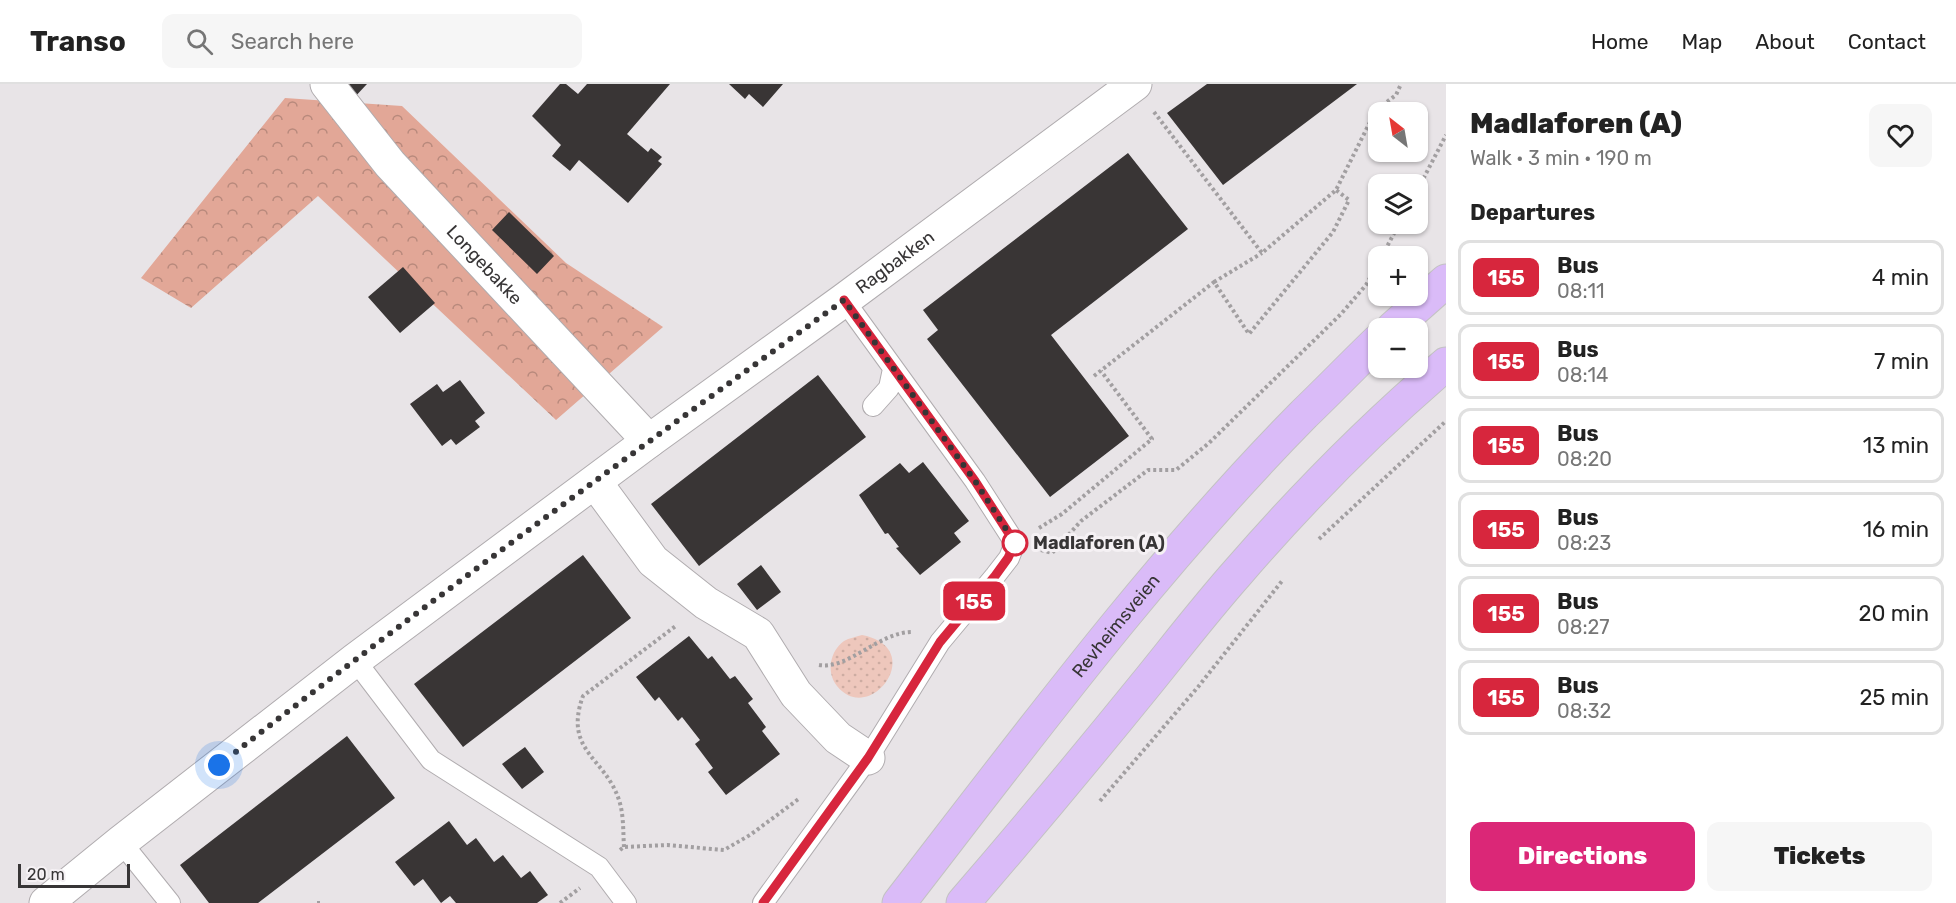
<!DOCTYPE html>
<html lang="en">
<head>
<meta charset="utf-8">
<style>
	:root { --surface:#fff; --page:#f6f6f6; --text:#222; --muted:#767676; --line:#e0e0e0; --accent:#db2777 }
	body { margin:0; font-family:Rubik,sans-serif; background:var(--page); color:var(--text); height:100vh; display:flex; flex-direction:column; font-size:22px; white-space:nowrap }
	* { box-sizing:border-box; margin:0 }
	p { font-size:20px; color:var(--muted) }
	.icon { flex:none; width:33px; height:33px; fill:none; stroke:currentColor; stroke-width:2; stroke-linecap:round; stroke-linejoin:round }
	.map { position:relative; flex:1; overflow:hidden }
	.drawer { display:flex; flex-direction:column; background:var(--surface); width:510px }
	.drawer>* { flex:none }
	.badge { padding:0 12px; border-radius:9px; font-size:21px; line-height:39px }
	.needle { width:39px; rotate:329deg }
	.controls { position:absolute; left:1368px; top:18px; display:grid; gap:12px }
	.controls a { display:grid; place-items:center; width:60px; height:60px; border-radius:12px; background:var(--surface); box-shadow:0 2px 4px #0004; font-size:30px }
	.scale { position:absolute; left:18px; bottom:15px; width:112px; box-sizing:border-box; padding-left:6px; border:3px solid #373536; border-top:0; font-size:16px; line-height:21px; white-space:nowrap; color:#373536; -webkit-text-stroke:4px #f5f1f4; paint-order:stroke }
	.you { position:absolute; width:30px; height:30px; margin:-15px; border:4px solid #fff; border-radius:50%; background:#1a73e8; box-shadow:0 0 0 9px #1a73e833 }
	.map>.badge { position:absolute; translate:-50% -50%; box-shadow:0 0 0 3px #fff }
	h2 { padding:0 24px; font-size:22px; line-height:54px }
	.round { display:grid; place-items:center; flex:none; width:63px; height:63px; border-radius:12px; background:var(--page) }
	.summary { display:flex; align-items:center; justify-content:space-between; height:102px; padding:0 24px }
	h1 { font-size:28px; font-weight:800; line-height:45px }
	.button { display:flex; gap:12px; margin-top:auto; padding:12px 24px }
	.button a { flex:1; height:69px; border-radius:12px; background:var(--accent); color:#fff; font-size:24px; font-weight:800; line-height:69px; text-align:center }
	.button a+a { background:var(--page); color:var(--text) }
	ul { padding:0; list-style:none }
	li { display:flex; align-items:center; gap:18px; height:75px; margin:0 12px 9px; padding:0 12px; border:3px solid var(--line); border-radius:12px }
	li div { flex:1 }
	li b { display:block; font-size:22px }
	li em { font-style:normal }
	li .badge { min-width:66px; font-weight:700; text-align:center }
	header { display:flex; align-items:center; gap:36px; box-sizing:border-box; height:84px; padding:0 30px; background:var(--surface); border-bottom:2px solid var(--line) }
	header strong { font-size:28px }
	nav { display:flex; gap:33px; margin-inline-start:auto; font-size:21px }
	.search { width:420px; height:54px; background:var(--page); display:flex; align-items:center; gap:15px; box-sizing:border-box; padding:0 21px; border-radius:12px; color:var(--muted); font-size:22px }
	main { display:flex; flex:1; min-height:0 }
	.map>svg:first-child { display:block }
	.forest { fill:url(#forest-crowns) }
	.park { fill:url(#park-dots) }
	.building { fill:#393535 }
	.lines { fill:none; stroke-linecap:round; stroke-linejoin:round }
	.lane-casing { stroke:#b0acaf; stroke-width:22 }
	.street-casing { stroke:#b0acaf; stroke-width:35 }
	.primary-casing { stroke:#c3c2c3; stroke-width:35 }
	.path { stroke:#a29fa1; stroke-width:4; stroke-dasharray:3 3; stroke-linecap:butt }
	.lane { stroke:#fff; stroke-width:20 }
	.street { stroke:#fff; stroke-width:33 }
	.primary { stroke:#dabbf8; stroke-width:33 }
	.line-casing { stroke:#fff; stroke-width:14 }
	.line { stroke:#d7263d; stroke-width:9 }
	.walk { stroke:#373536; stroke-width:6; stroke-dasharray:0 10.8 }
	.stop-dot { fill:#fff; stroke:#d7263d; stroke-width:3 }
	.labels { text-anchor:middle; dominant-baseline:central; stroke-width:6; stroke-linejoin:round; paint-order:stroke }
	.street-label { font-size:18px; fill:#373536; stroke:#f5f1f4 }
	.stop-label { font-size:18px; font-weight:bold; fill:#373536; stroke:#f5f1f4; text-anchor:start }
</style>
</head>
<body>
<header>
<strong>Transo</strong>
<div class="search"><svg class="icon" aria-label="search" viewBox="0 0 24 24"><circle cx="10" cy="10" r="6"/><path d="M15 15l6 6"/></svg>Search here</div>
<nav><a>Home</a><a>Map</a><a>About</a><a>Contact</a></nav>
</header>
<main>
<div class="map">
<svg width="1446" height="819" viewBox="0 0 1446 819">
	<defs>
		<pattern id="forest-crowns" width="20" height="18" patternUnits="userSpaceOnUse" patternTransform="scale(1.5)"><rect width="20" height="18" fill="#e2a797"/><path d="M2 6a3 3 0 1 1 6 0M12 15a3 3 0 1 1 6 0" fill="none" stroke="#b8897c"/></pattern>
		<pattern id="park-dots" width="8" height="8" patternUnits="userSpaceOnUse" patternTransform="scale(1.5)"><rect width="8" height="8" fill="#eec7bc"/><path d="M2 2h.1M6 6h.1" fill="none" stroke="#cdaca2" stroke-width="1.8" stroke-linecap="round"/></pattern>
	</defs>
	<rect width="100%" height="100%" fill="#e8e4e7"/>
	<path class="forest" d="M 285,14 L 402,22 L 566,179 L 663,243 L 556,336 L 318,112 L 191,224 L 141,194 Z"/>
	<path class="park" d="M 862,551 C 929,564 870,643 837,602 C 826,588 830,567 844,557 C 849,554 856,553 862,551 Z"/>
	<path class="building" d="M 334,0 L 367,0 L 352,16 Z
		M 560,0 L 566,0 L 578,10 L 587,0 L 670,0 L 627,50 L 648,68 L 651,64 L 662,73 L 658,77 L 662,80 L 628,119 L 579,76 L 570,87 L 552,72 L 561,61 L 532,32 Z
		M 729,0 L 783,0 L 763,23 L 749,10 L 745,15 Z
		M 1207,0 L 1357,0 L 1223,101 L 1167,29 Z
		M 1128,69 L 1188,145 L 1051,251 L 1129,352 L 1050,413 L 927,255 L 938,246 L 923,226 Z
		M 509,128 L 554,172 L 537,190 L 492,146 Z
		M 403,183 L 435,219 L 400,249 L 368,213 Z
		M 818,291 L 866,353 L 699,482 L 651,420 Z
		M 460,296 L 485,329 L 475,337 L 480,343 L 456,361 L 451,355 L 442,362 L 410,320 L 437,300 L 443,308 Z
		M 923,378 L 969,437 L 954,449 L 961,458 L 920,491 L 896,464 L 899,463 L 888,449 L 885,450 L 859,411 L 900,379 L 909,389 Z
		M 583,471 L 631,534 L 463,663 L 414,600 Z
		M 761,481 L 781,508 L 757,526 L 737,500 Z
		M 689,552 L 708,575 L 712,572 L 730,595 L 735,592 L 753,615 L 748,619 L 766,643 L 762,647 L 780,670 L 726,711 L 708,688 L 713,684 L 695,660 L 700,656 L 682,633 L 678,637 L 659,613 L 655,617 L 636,593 Z
		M 347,652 L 395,714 L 258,819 L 209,819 L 180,781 Z
		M 525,663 L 544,688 L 522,705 L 502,680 Z
		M 449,737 L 467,761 L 476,754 L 494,778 L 503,771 L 521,794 L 530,787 L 548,811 L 537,819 L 456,819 L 450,812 L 441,819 L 423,795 L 414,802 L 395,778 Z"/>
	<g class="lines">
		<g class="lane-casing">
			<path id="lane" d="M 873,322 L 889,304 L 893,285
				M 355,576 L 431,676 L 599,783 L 626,819
				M 121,758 L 170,819
				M 763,819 L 868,674 L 940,558 L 995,492 L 1009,474 L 1015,459 L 975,397 L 844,216"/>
		</g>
		<g class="street-casing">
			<g id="street">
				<path id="s1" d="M 327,0 L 390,80 L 649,357"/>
				<path d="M 595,398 L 653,477 L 706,519 L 758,550 L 796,610 L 838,654 L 868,674"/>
				<path id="s2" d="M 46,819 L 121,758 L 355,576 L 649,357 L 844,216 L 1135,0"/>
			</g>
		</g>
		<g class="primary-casing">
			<g id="primary">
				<path d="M 1393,244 L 1446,197"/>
				<path id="s3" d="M 899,819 C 1029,651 1155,481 1304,330 C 1329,306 1353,281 1378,257"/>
				<path d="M 963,819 C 1025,747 1086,674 1146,600 C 1176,563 1206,524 1238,488 C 1302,414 1371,344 1446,280"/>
			</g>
		</g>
		<path class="path" d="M 1154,28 L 1262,169 L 1336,106 L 1376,26 L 1396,11 L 1401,0
			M 1418,105 L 1446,51
			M 1382,172 L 1399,140
			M 1214,198 L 1262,169
			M 1094,292 L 1214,198 L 1249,250 L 1333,148 L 1349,116 L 1336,106
			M 1039,444 L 1062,430 L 1152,355 L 1101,287
			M 1319,455 L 1446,337
			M 1041,466 L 1052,469 L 1081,437 L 1148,386 L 1176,386 L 1209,359 L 1341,230 L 1366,201 L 1378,179
			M 819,581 C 848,586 879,548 912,548
			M 1100,717 L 1198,603 L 1282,497
			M 624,763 C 623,749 624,731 619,716 C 605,673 563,667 583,612 L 677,541
			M 620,766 L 624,763 L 667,761 L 724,766 L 750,751 L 800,714
			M 317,819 L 321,819
			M 560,819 L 580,804"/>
		<use href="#lane" class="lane"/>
		<use href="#street" class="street"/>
		<use href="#primary" class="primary"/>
	</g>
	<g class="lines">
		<g class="line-casing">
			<path id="line" d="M 763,819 L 868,674 L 940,558 L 995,492 L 1008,474 L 1015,459 L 975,397 L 844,216"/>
		</g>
		<use href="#line" class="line"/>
		<path class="walk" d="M 219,681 C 423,521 634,368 844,216 L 975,397 L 1015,459"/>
	</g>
	<circle class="stop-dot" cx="1015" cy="459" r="12"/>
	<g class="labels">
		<g class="street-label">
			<text stroke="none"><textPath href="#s2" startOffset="1064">Ragbakken</textPath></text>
			<text stroke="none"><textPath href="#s1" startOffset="240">Longebakke</textPath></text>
			<text stroke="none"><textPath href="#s3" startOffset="352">Revheimsveien</textPath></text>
		</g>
		<g class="stop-label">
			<text x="1033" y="459">Madlaforen (A)</text>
		</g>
	</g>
</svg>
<div class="controls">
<a><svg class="needle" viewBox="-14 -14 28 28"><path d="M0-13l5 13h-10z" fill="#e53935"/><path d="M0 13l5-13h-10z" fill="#767676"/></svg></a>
<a><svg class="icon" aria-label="layers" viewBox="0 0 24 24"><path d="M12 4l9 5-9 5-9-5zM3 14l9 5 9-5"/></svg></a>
<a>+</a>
<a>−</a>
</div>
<div class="scale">20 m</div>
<div class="you" style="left:219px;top:681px"></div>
<b class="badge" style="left:974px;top:517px;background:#d7263d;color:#fff">155</b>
</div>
<section class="drawer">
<div class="summary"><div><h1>Madlaforen (A)</h1><p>Walk · 3 min · 190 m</p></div><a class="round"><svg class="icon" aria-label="heart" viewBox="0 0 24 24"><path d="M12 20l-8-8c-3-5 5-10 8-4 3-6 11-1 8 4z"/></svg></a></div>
<h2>Departures</h2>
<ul>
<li><span class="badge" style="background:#d7263d;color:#fff">155</span><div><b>Bus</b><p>08:11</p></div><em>4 min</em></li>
<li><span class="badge" style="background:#d7263d;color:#fff">155</span><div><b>Bus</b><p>08:14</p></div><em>7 min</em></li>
<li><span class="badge" style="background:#d7263d;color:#fff">155</span><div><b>Bus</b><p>08:20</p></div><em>13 min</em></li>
<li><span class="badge" style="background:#d7263d;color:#fff">155</span><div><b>Bus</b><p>08:23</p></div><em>16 min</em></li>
<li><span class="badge" style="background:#d7263d;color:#fff">155</span><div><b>Bus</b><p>08:27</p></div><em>20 min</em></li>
<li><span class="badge" style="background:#d7263d;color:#fff">155</span><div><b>Bus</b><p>08:32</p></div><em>25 min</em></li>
</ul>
<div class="button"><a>Directions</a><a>Tickets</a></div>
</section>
</main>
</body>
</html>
